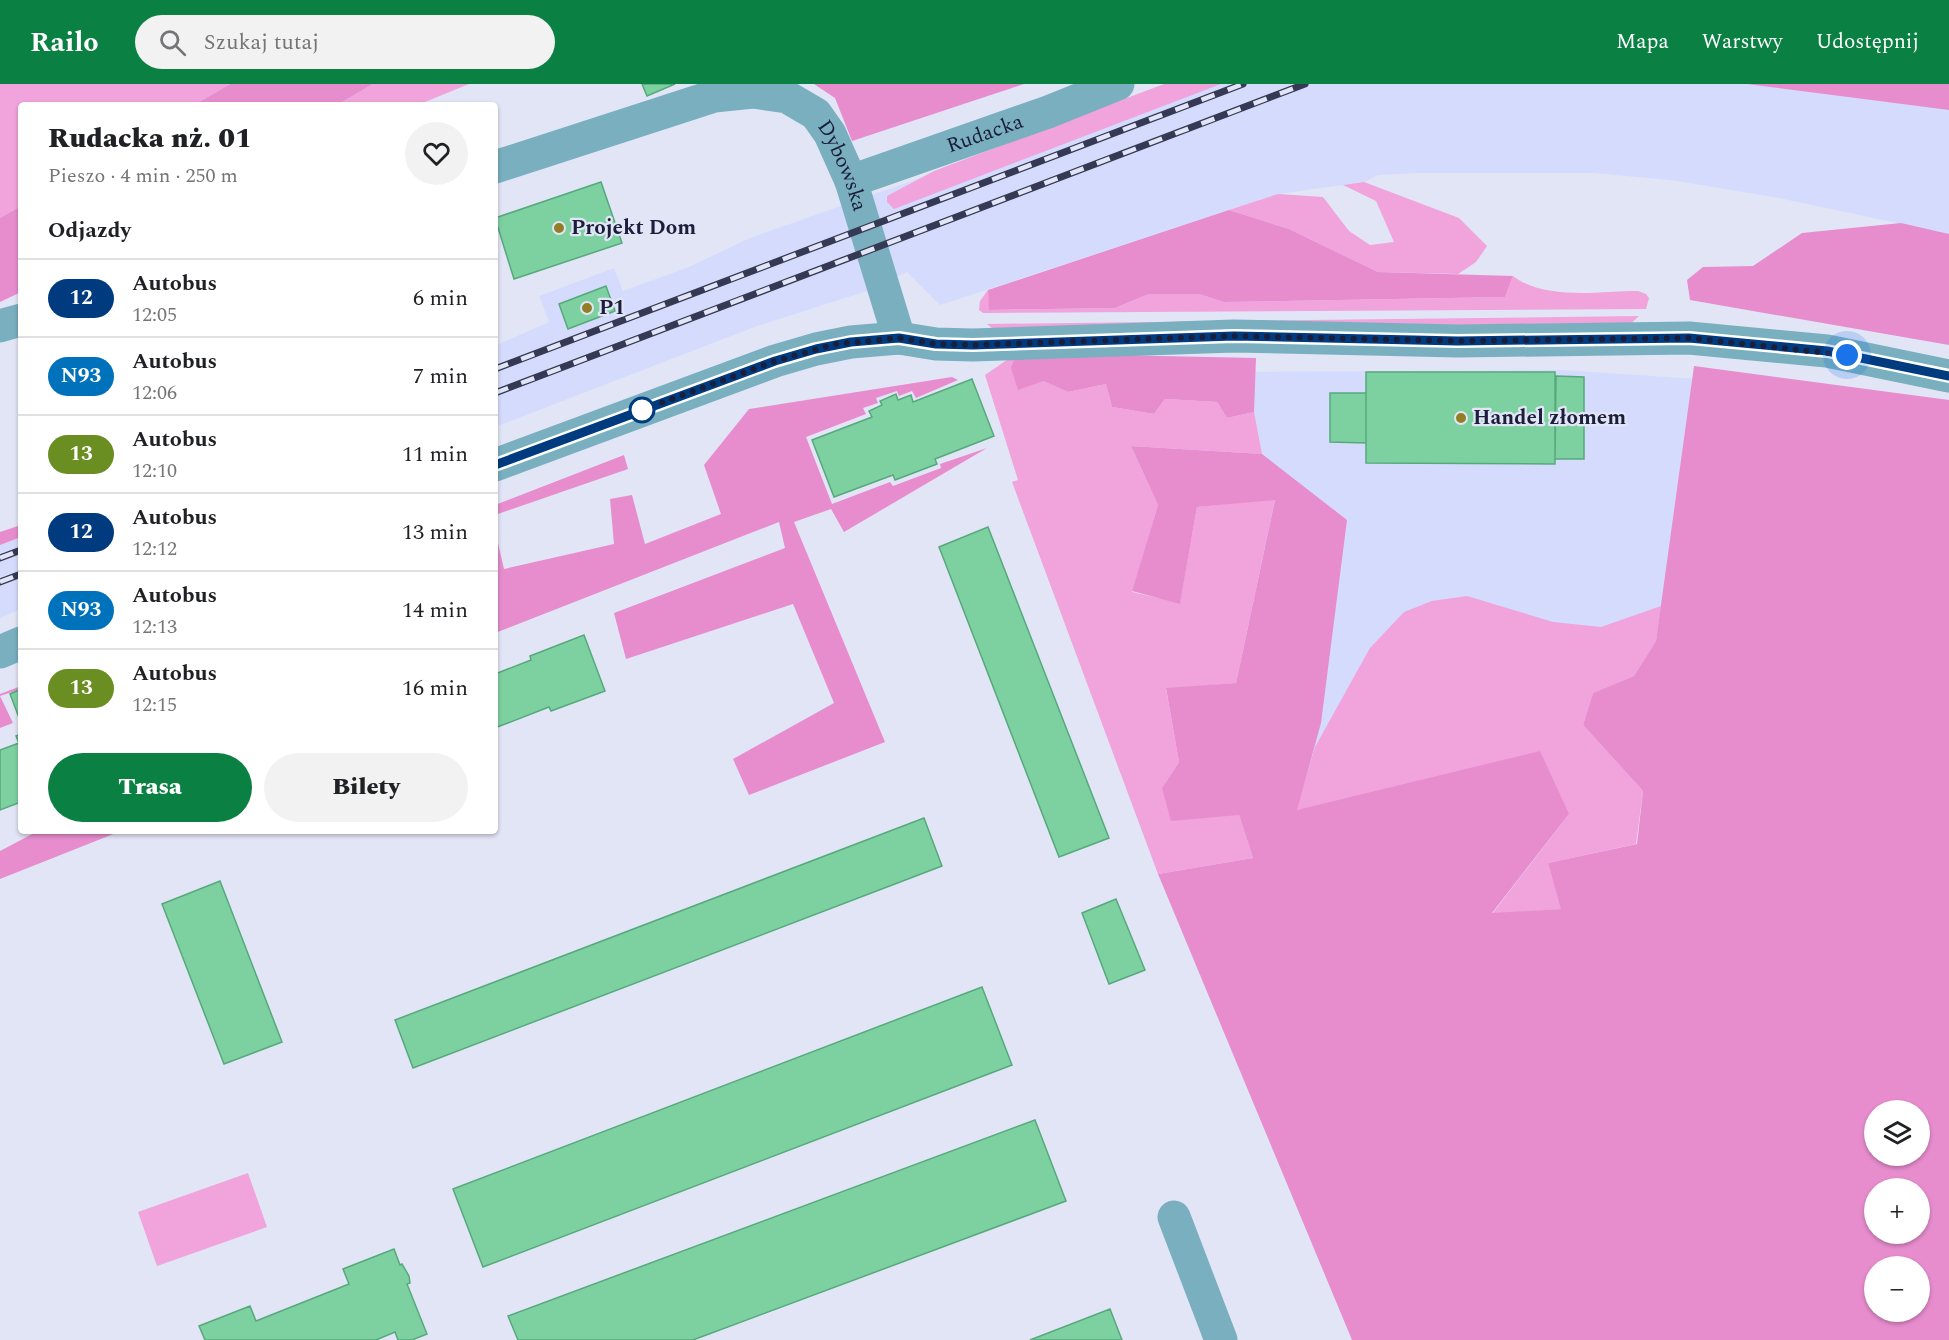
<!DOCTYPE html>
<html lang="pl">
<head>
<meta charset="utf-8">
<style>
	:root { --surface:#fff; --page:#f2f2f2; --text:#202124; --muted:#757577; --line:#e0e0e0; --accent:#0b8043 }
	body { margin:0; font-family:Spectral,serif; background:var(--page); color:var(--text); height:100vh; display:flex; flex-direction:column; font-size:22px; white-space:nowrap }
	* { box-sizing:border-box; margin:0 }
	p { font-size:20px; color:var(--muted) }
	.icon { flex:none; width:33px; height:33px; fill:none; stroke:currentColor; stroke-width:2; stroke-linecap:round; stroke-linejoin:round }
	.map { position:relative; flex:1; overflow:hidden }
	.side { position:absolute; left:18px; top:18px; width:480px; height:732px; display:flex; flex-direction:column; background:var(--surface); border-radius:6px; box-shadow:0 2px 4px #0004 }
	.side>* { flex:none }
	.badge { padding:0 12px; border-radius:20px; font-size:21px; line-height:39px }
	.tools { position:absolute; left:1864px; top:1016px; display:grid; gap:12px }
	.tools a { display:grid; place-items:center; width:66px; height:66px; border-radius:50%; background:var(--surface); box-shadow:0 2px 4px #0004; font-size:30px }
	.you { position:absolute; width:30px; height:30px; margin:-15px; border:4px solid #fff; border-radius:50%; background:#1a73e8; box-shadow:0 0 0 9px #1a73e833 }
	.map>.badge { position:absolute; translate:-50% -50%; box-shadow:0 0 0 3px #fff }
	h2 { padding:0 30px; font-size:22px; line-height:54px }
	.round { display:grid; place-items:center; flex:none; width:63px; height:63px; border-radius:32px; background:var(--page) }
	.overview { display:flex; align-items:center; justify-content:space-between; height:102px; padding:0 30px }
	h1 { font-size:28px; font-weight:800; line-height:45px }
	.primary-button { display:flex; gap:12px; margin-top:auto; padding:12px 30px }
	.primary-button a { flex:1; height:69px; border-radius:36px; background:var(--accent); color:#fff; font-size:24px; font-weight:800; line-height:69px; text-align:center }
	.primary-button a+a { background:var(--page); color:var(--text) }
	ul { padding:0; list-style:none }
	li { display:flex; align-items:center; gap:18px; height:78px; padding:0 30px; border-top:2px solid var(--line) }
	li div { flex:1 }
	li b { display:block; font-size:22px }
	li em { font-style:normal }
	li .badge { min-width:66px; font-weight:700; text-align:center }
	header { display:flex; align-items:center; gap:36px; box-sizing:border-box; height:84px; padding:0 30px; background:var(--accent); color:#fff }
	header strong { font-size:28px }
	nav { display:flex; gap:33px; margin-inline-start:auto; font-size:21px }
	.search { width:420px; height:54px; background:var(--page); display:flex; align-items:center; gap:15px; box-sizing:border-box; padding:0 21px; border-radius:33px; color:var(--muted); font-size:22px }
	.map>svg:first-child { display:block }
	.built { fill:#d5dbfc }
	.green { fill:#f1a3db }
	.forest { fill:#e78dce; fill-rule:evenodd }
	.building { fill:#7dd0a0; stroke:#56a97c; stroke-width:1.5 }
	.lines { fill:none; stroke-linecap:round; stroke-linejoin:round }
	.minor { stroke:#79afbf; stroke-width:33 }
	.rail-casing { stroke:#363954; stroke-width:7 }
	.rail { stroke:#e2e5f5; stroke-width:4.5; stroke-dasharray:14; stroke-linecap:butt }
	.line-casing { stroke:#fff; stroke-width:14 }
	.line { stroke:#003b80; stroke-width:9 }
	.walk { stroke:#1b1e3a; stroke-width:6; stroke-dasharray:0 10.8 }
	.poi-dot { fill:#917f26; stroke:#e2e5f5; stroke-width:2 }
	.stop-dot { fill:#fff; stroke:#003b80; stroke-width:3 }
	.labels { text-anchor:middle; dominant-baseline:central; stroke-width:4.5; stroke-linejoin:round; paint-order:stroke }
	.street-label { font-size:21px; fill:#1b1e3a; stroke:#e2e5f5 }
	.poi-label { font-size:21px; font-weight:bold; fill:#1b1e3a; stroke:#e2e5f5; text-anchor:start }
</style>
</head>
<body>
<header>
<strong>Railo</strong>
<div class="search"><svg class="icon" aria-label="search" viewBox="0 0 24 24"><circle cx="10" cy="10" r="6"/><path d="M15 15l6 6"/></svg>Szukaj tutaj</div>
<nav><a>Mapa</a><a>Warstwy</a><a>Udostępnij</a></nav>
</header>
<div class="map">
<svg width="1949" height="1256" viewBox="0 0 1949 1256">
	<rect width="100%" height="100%" fill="#e2e5f5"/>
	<path class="built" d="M 1187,0 L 1949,0 L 1949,150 L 1779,114 L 1671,96 L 1593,89 L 1418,89 L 1378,91 L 1364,98 L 1278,110 L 940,221 L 907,188 L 870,206 L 757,242 L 495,343 L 495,262 L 549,238 L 539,212 L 614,184 L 623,207 L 689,183 L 750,154 Z
		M 1561,286 L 1712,296 L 1712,597 L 1293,694 L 1244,288 Z
		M 21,453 L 21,525 L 0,534 L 0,461 Z"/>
	<path class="green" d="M 0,0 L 230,0 L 194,21 L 21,21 L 21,122 L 0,134 Z
		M 373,0 L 469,0 L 425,18 L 425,21 L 337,21 Z
		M 1164,0 L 1221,0 L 894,125 L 887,118 L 887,112 L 934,87 Z
		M 1364,98 L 1459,134 L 1487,162 L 1476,178 L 1458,190 L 1378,188 L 1289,145 L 1229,126 L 1278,110 L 1323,113 L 1349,147 L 1370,161 L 1394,158 L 1376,117 L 1343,101 Z
		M 1513,192 C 1545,217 1600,207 1638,207 L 1646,210 L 1649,214 L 1646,225 L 983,229 L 979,226 L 980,217 L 988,206 L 990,226 L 1115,224 L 1149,210 L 1199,210 L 1224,218 L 1505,213 Z
		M 1639,232 L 1628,242 L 993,245 L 987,240 Z
		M 1017,269 L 1043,297 L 1068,308 L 1106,300 L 1112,323 L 1154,330 L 1165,315 L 1217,318 L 1227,334 L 1254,328 L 1262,370 L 1131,362 L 1158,421 L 1132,508 L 1180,519 L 1197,423 L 1275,415 L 1236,599 L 1166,605 L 1179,678 L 1162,704 L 1239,731 L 1253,774 L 1158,790 L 1012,398 L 1018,396 L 985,291 Z
		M 1467,512 L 1553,538 L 1601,543 L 1661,522 L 1656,557 L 1634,592 L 1593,609 L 1583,641 L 1643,707 L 1636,760 L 1548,779 L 1562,825 L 1492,830 L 1569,730 L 1296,726 L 1315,663 L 1370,564 L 1404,528 L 1432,517 Z
		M 248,1089 L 267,1143 L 157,1182 L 138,1128 Z"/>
	<path class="forest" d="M 230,0 L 373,0 L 337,21 L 194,21 Z
		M 814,0 L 1024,0 L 852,57 L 835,14 Z
		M 1747,0 L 1949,0 L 1949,26 Z
		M 21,122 L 21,208 L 0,218 L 0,134 Z
		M 1229,126 L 1289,145 L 1378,188 L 1513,192 L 1505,213 L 1224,218 L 1199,210 L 1149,210 L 1115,224 L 989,226 L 988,206 Z
		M 1901,139 L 1949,150 L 1949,261 L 1690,216 L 1687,196 L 1703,183 L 1753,182 L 1802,149 Z
		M 1017,269 L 1256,274 L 1254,328 L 1227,334 L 1217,318 L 1165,315 L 1154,330 L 1112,323 L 1106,300 L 1068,308 L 1043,297 L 1018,306 L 1011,284 Z
		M 1694,282 L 1949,316 L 1949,1256 L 1352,1256 L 1158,790 L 1253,774 L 1239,731 L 1171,737 L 1162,704 L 1179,678 L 1166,604 L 1236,599 L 1275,416 L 1197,423 L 1180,520 L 1132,507 L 1158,421 L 1131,362 L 1262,370 L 1347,436 L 1321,639 L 1297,726 L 1540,667 L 1569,730 L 1492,829 L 1561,825 L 1548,779 L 1637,760 L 1643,707 L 1583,641 L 1593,609 L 1634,592 L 1656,557 ZM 1875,1026 L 1920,1026 L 1920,1071 L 1875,1071 ZM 1875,1104 L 1920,1104 L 1920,1149 L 1875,1149 ZM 1875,1182 L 1920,1182 L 1920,1227 L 1875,1227 Z
		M 952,293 L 958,296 L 916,314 L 912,307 L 899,312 L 897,307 L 876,314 L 878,319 L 863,324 L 866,330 L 806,353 L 832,420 L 890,398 L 893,402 L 941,384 L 940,380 L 987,364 L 844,448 L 831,425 L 794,438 L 885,658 L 749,711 L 733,675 L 834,619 L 793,520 L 626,575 L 614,529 L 785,464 L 779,438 L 495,549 L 495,446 L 504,485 L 614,460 L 610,415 L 632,411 L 645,460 L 721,430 L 704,381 L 749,325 Z
		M 624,371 L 628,385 L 495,431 L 495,421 Z
		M 21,441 L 21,453 L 0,461 L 0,448 Z
		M 21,602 L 21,605 L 0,612 L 13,639 L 0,644 L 0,610 Z
		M 38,747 L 121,747 L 0,795 L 0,767 Z"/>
	<path class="building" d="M 642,0 L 675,0 L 647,12 Z
		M 601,98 L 622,159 L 514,195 L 495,134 Z
		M 606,202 L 615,227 L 568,245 L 559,220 Z
		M 1366,288 L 1555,288 L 1555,380 L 1366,379 Z
		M 1556,292 L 1584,293 L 1584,375 L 1555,375 Z
		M 972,295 L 994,352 L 935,375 L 937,380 L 895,396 L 893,391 L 834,413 L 812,356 L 872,333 L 869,327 L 882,321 L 880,317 L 896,310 L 898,316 L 911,311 L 913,318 Z
		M 1330,309 L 1366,309 L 1366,359 L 1330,358 Z
		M 988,443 L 1109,754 L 1059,773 L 939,463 Z
		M 584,551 L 605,607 L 551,627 L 549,623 L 495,644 L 495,590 L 531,576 L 530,572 Z
		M 21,605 L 21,639 L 10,610 Z
		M 21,650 L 21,718 L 0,726 L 0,666 L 19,659 L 16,652 Z
		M 924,734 L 942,782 L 413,984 L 395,936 Z
		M 220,797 L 282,958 L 224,980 L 162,820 Z
		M 1116,815 L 1145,886 L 1109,900 L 1082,829 Z
		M 982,903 L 1012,981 L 483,1183 L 453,1105 Z
		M 1035,1036 L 1066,1117 L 693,1256 L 518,1256 L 508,1232 Z
		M 394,1165 L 400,1181 L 402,1180 L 409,1192 L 410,1199 L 407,1200 L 427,1250 L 412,1256 L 398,1256 L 395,1248 L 376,1256 L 205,1256 L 199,1242 L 250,1222 L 256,1237 L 349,1200 L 343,1185 Z
		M 1110,1225 L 1122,1256 L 1030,1256 Z"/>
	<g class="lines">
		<g class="minor">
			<path id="s1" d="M 495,83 L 714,12 L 753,8 L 787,13 L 816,30 L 830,50 L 851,97 L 899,254"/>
			<path id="s2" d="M 851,97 L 1048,28 L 1118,0"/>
			<path d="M 0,242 L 21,236"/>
			<path d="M 495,381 L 775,277 L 816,265 L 851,258 L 899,254 L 936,260 L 973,261 L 1234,252 L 1458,257 L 1689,254 L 1827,267 L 1949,292"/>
			<path d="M 0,568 L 21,559"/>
			<path d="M 1174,1133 L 1221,1256"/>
		</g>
		<g class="rail-casing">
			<path id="rail" d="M 495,285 L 1243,0
				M 495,309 L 1305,0
				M 0,474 L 21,466
				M 0,498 L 21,490"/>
		</g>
		<use href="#rail" class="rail"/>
	</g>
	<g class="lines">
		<g class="line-casing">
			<path id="line" d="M 495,381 L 775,277 L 816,265 L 851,258 L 899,254 L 936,260 L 973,261 L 1234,252 L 1458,257 L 1689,254 L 1827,267 L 1949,292"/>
		</g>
		<use href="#line" class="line"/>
		<path class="walk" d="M 642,326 L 775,277 L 836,260 L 899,254 L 936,260 L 973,261 L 1234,252 L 1458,257 L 1689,254 L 1847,271"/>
	</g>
	<g class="poi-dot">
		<circle cx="559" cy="144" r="6"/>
		<circle cx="587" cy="224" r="6"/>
		<circle cx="1461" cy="334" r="6"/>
	</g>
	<circle class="stop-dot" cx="642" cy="326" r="12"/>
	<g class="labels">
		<g class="street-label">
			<text stroke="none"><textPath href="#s2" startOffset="142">Rudacka</textPath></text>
			<text stroke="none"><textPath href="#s1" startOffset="396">Dybowska</textPath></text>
		</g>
		<g class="poi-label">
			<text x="571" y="144">Projekt Dom</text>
			<text x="599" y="224">P1</text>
			<text x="1473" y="334">Handel złomem</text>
		</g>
	</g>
</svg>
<div class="tools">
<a><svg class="icon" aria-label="layers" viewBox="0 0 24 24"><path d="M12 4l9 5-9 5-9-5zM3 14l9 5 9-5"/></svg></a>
<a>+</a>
<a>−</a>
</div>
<div class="you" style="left:1847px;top:271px"></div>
<section class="side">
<div class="overview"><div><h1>Rudacka nż. 01</h1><p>Pieszo · 4 min · 250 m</p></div><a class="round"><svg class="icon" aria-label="heart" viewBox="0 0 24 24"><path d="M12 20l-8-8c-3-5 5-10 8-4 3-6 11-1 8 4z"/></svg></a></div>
<h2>Odjazdy</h2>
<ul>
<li><span class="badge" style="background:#003b80;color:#fff">12</span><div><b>Autobus</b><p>12:05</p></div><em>6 min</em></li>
<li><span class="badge" style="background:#0072bc;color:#fff">N93</span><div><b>Autobus</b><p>12:06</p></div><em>7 min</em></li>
<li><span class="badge" style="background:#6b8e23;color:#fff">13</span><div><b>Autobus</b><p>12:10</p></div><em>11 min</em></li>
<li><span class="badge" style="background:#003b80;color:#fff">12</span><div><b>Autobus</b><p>12:12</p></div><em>13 min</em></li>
<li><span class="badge" style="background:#0072bc;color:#fff">N93</span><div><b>Autobus</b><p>12:13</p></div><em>14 min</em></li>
<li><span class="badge" style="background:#6b8e23;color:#fff">13</span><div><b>Autobus</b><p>12:15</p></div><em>16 min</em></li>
</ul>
<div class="primary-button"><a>Trasa</a><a>Bilety</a></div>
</section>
</div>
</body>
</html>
